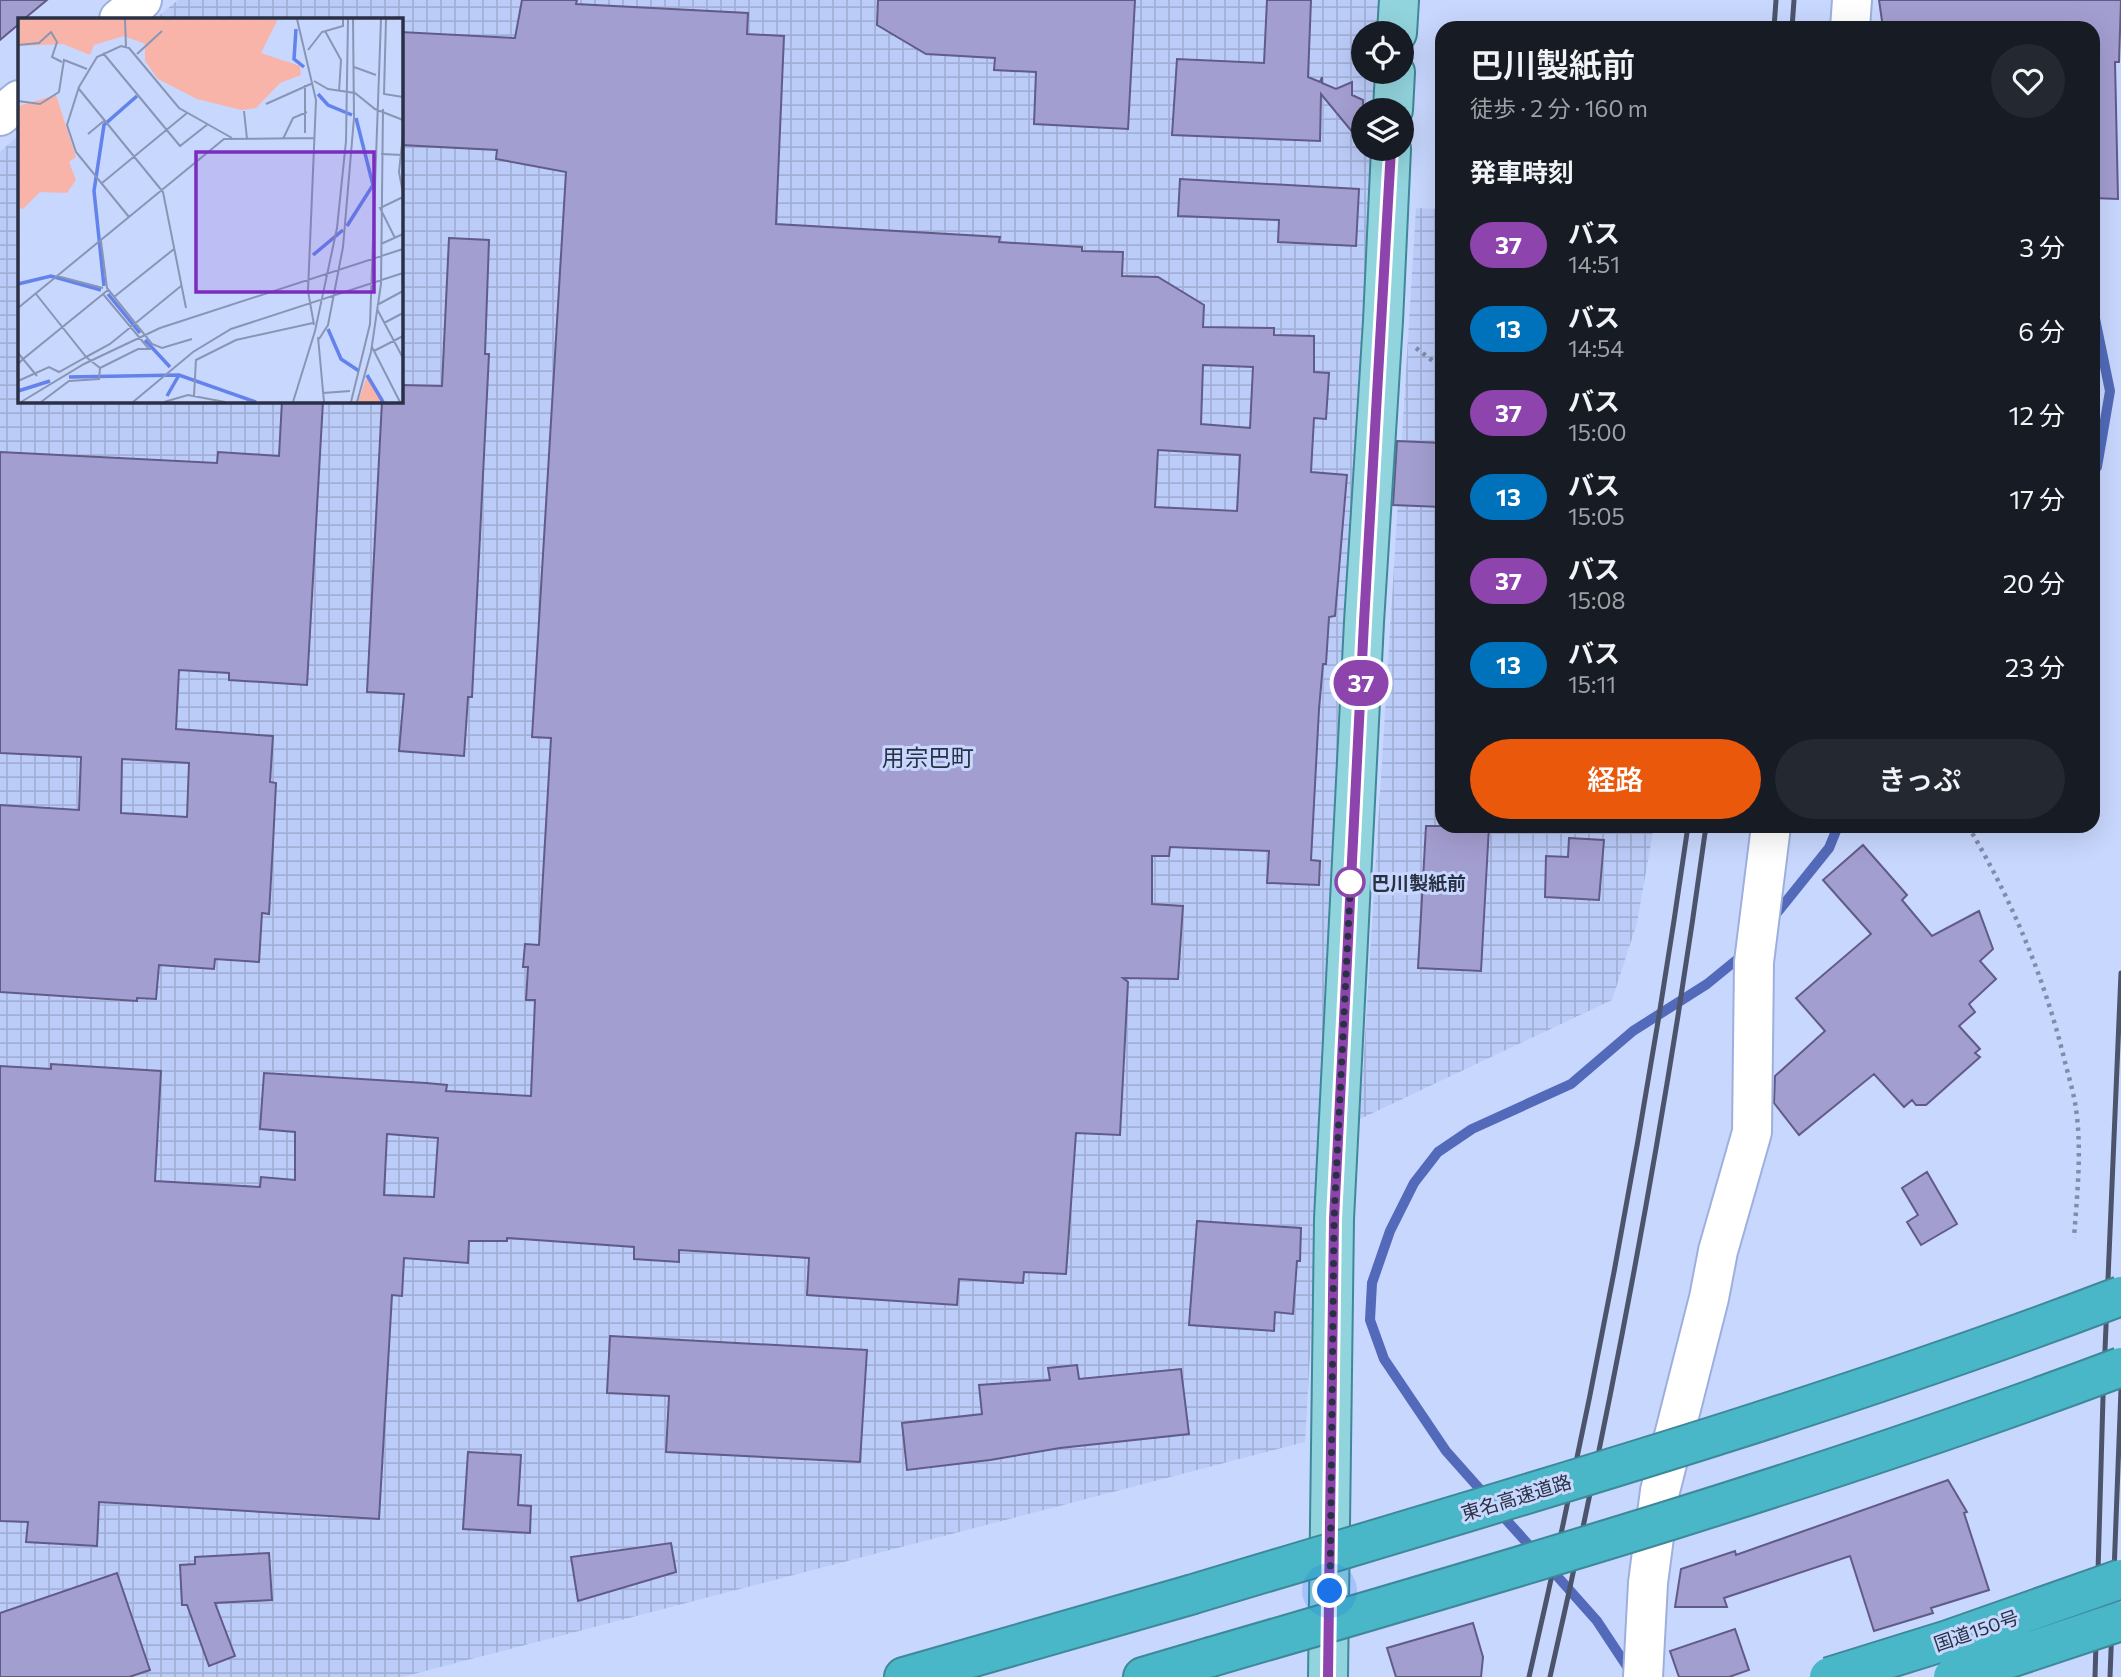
<!DOCTYPE html>
<html lang="ja">
<head>
<meta charset="utf-8">
<style>
	:root { --surface:#171b24; --page:#242831; --text:#f1f3f6; --muted:#9ea1a6; --accent:#ea580c }
	body { margin:0; font-family:Commissioner,"Noto Sans JP",sans-serif; background:var(--page); color:var(--text); height:100vh; display:flex; flex-direction:column; font-size:26px; white-space:nowrap }
	* { box-sizing:border-box; margin:0 }
	p { font-size:23px; color:var(--muted) }
	.icon { flex:none; width:38px; height:38px; fill:none; stroke:currentColor; stroke-width:2; stroke-linecap:round; stroke-linejoin:round }
	.map { position:relative; flex:1; overflow:hidden }
	.panel { position:absolute; left:1435px; top:21px; width:665px; height:812px; display:flex; flex-direction:column; background:var(--surface); border-radius:21px; box-shadow:0 7px 28px #0002 }
	.panel>* { flex:none }
	.badge { padding:0 14px; border-radius:23px; font-size:24px; line-height:46px }
	.controls { position:absolute; left:1351px; top:21px; display:grid; gap:14px }
	.controls a { display:grid; place-items:center; width:63px; height:63px; border-radius:50%; background:var(--surface); box-shadow:0 7px 28px #0002; font-size:35px }
	.you { position:absolute; width:35px; height:35px; margin:-18px; border:5px solid #fff; border-radius:50%; background:#1a73e8; box-shadow:0 0 0 10px #1a73e833 }
	.map>.badge { position:absolute; translate:-50% -50%; box-shadow:0 0 0 4px #fff }
	h2 { padding:0 35px; font-size:26px; line-height:63px }
	.round { display:grid; place-items:center; flex:none; width:74px; height:74px; border-radius:37px; background:var(--page) }
	.overview { display:flex; align-items:center; justify-content:space-between; height:119px; padding:0 35px }
	h1 { font-size:33px; font-weight:600; line-height:52px }
	.action { display:flex; gap:14px; margin-top:auto; padding:14px 35px }
	.action a { flex:1; height:80px; border-radius:42px; background:var(--accent); color:#fff; font-size:28px; font-weight:600; line-height:80px; text-align:center }
	.action a+a { background:var(--page); color:var(--text) }
	ul { padding:0; list-style:none }
	li { display:flex; align-items:center; gap:21px; height:84px; padding:0 35px }
	li div { flex:1 }
	li b { display:block; font-size:26px }
	li em { font-style:normal }
	li .badge { min-width:77px; font-weight:700; text-align:center }
	.map>svg:first-child { display:block }
	.industrial { fill:url(#industrial-grid) }
	.lines { fill:none; stroke-linecap:round; stroke-linejoin:round }
	.stream { stroke:#526ab9; stroke-width:10 }
	.building { fill:#a39ed0; stroke:#615b88; stroke-width:2; fill-rule:evenodd }
	.minor-casing { stroke:#9eafde; stroke-width:42 }
	.major-casing { stroke:#3e8899; stroke-width:42 }
	.highway-casing { stroke:#3e8899; stroke-width:42 }
	.path { stroke:#818caa; stroke-width:4.5; stroke-dasharray:3.5 5; stroke-linecap:butt }
	.minor { stroke:#fff; stroke-width:38 }
	.major { stroke:#92d4dd; stroke-width:38 }
	.highway { stroke:#49b7c7; stroke-width:38 }
	.rail { stroke:#4b546b; stroke-width:5 }
	.highway-bridge-casing { stroke:#3e8899; stroke-width:42; stroke-linecap:butt }
	.highway-bridge { stroke:#49b7c7; stroke-width:38 }
	.line-casing { stroke:#fff; stroke-width:16 }
	.line { stroke:#8e44ad; stroke-width:10 }
	.walk { stroke:#2a3144; stroke-width:7; stroke-dasharray:0 12.6 }
	.stop-dot { fill:#fff; stroke:#8e44ad; stroke-width:3.5 }
	.labels { text-anchor:middle; dominant-baseline:central; stroke-width:6; stroke-linejoin:round; paint-order:stroke }
	.stop-label { font-size:19px; font-weight:bold; fill:#2a3144; stroke:#c8d7fe; text-anchor:start }
	.street-label { font-size:19px; fill:#2a3144; stroke:#c8d7fe }
	.quarter-label { font-size:23px; fill:#2a3144; stroke:#c8d7fe }
	.inset-river { fill:none; stroke:#6382eb; stroke-width:3.5 }
	.inset-road { fill:none; stroke:#8995b4; stroke-width:2 }
	.view { fill:#7b2cbf; fill-opacity:0.15; stroke:#7b2cbf; stroke-width:3.5 }
	.inset-edge { fill:none; stroke:#2a3144; stroke-width:3.5 }
</style>
</head>
<body>
<div class="map">
<svg width="2121" height="1677" viewBox="0 0 2121 1677">
	<defs>
		<pattern id="industrial-grid" width="8" height="8" patternUnits="userSpaceOnUse" patternTransform="scale(1.75)"><rect width="8" height="8" fill="#bcccf9"/><path d="M0 4h8M4 0v8" fill="none" stroke="#a2b0d7"/></pattern>
	</defs>
	<rect width="100%" height="100%" fill="#c8d7fe"/>
	<path class="industrial" d="M 178,0 L 1388,0 L 1386,33 L 1363,33 L 1363,72 L 1384,72 L 1382,110 L 1363,110 L 1363,149 L 1379,149 L 1305,1442 L 402,1677 L 0,1677 L 0,152 L 19,135 L 19,401 L 401,401 L 401,19 L 155,19 Z
		M 1416,208 L 1442,209 L 1442,826 L 1654,826 L 1637,923 L 1612,1000 L 1360,1119 Z"/>
	<g class="lines">
		<path class="stream" d="M 2093,309 L 2110,391 L 2097,467 L 2093,471
			M 1772,919 L 1829,848 L 1838,826
			M 1486,1496 L 1446,1451 L 1384,1359 L 1370,1320 L 1372,1283 L 1390,1231 L 1414,1183 L 1438,1152 L 1472,1129 L 1571,1084 L 1633,1031 L 1707,984 L 1745,953
			M 1500,1513 L 1537,1554
			M 1549,1567 L 1597,1621 L 1630,1671"/>
	</g>
	<path class="building" d="M 0,0 L 47,0 L 24,19 L 19,19 L 19,24 L 0,40 Z
		M 522,0 L 577,0 L 576,4 L 748,13 L 747,34 L 784,36 L 776,224 L 1000,237 L 999,242 L 1082,247 L 1082,251 L 1123,252 L 1122,276 L 1158,277 L 1204,305 L 1203,327 L 1274,328 L 1274,335 L 1314,336 L 1314,372 L 1329,373 L 1326,419 L 1314,418 L 1311,472 L 1347,475 L 1335,616 L 1329,617 L 1326,664 L 1323,664 L 1319,709 L 1311,860 L 1320,861 L 1319,885 L 1267,883 L 1269,851 L 1170,847 L 1169,856 L 1152,856 L 1152,904 L 1183,906 L 1178,979 L 1123,978 L 1128,982 L 1120,1135 L 1076,1133 L 1066,1274 L 1024,1272 L 1023,1283 L 959,1279 L 957,1305 L 807,1295 L 809,1258 L 679,1250 L 679,1262 L 634,1259 L 634,1247 L 507,1238 L 507,1241 L 469,1241 L 468,1263 L 404,1258 L 402,1296 L 392,1295 L 379,1519 L 99,1502 L 97,1546 L 26,1542 L 28,1522 L 0,1521 L 0,1066 L 51,1069 L 51,1064 L 161,1071 L 155,1181 L 260,1187 L 261,1177 L 295,1180 L 295,1132 L 260,1129 L 264,1073 L 426,1083 L 447,1085 L 446,1091 L 531,1096 L 535,1000 L 526,1000 L 528,967 L 523,967 L 525,944 L 539,945 L 551,738 L 532,737 L 566,172 L 496,159 L 497,150 L 401,145 L 401,32 L 515,38 ZM 1203,365 L 1253,367 L 1250,428 L 1201,424 ZM 1158,450 L 1240,455 L 1237,511 L 1155,507 ZM 387,1134 L 438,1138 L 434,1197 L 384,1195 Z
		M 878,0 L 1135,0 L 1128,129 L 1034,124 L 1036,72 L 994,70 L 995,58 L 926,54 L 877,25 Z
		M 1267,0 L 1311,0 L 1308,77 L 1320,82 L 1322,77 L 1322,83 L 1336,89 L 1352,82 L 1352,95 L 1363,100 L 1363,145 L 1321,94 L 1320,141 L 1172,135 L 1177,59 L 1264,63 Z
		M 1879,0 L 2121,0 L 2119,62 L 2115,62 L 2118,199 L 2093,198 L 2093,28 L 1883,28 Z
		M 1180,179 L 1359,189 L 1356,246 L 1278,242 L 1279,220 L 1178,216 Z
		M 449,238 L 489,240 L 485,354 L 489,354 L 472,697 L 468,697 L 464,756 L 399,751 L 404,694 L 367,692 L 382,401 L 401,401 L 401,385 L 442,386 Z
		M 282,401 L 323,401 L 307,685 L 229,680 L 229,673 L 179,670 L 176,729 L 273,736 L 270,782 L 276,783 L 273,844 L 269,914 L 262,913 L 259,962 L 215,959 L 214,969 L 159,965 L 156,999 L 137,998 L 137,1001 L 0,992 L 0,805 L 79,810 L 81,757 L 0,753 L 0,452 L 217,463 L 218,452 L 279,456 ZM 122,759 L 189,763 L 187,817 L 121,813 Z
		M 1397,441 L 1442,443 L 1442,507 L 1393,505 Z
		M 1426,826 L 1489,826 L 1481,971 L 1418,968 Z
		M 1569,838 L 1604,840 L 1599,900 L 1545,897 L 1546,856 L 1568,857 Z
		M 1863,845 L 1907,895 L 1902,900 L 1932,936 L 1979,911 L 1993,949 L 1980,961 L 1996,979 L 1969,1004 L 1975,1012 L 1959,1026 L 1980,1049 L 1975,1053 L 1980,1057 L 1926,1105 L 1916,1105 L 1912,1100 L 1904,1107 L 1874,1074 L 1799,1135 L 1774,1103 L 1775,1076 L 1825,1031 L 1796,998 L 1871,934 L 1823,880 Z
		M 1927,1172 L 1957,1224 L 1921,1245 L 1907,1222 L 1918,1215 L 1902,1188 Z
		M 1197,1221 L 1301,1228 L 1300,1261 L 1297,1261 L 1293,1314 L 1275,1312 L 1274,1331 L 1189,1325 Z
		M 610,1336 L 867,1350 L 860,1462 L 666,1452 L 669,1396 L 607,1393 Z
		M 1077,1365 L 1079,1379 L 1181,1369 L 1189,1434 L 1060,1448 L 990,1460 L 907,1470 L 902,1423 L 982,1414 L 979,1385 L 1050,1380 L 1048,1368 Z
		M 468,1452 L 521,1455 L 518,1505 L 531,1506 L 530,1533 L 463,1529 Z
		M 1948,1480 L 1967,1512 L 1964,1513 L 1989,1590 L 1931,1608 L 1933,1613 L 1874,1631 L 1850,1556 L 1724,1598 L 1727,1607 L 1675,1607 L 1681,1569 L 1735,1551 L 1736,1555 Z
		M 671,1543 L 676,1572 L 578,1601 L 571,1557 Z
		M 269,1553 L 272,1600 L 215,1603 L 235,1656 L 209,1666 L 187,1605 L 182,1605 L 180,1565 L 195,1564 L 195,1557 Z
		M 117,1573 L 150,1670 L 129,1677 L 0,1677 L 0,1613 Z
		M 1473,1623 L 1483,1657 L 1481,1677 L 1396,1677 L 1387,1648 Z
		M 1735,1629 L 1749,1670 L 1729,1677 L 1679,1677 L 1670,1651 Z"/>
	<g class="lines">
		<g class="minor-casing">
			<path id="minor" d="M 119,19 L 142,0
				M 1850,28 L 1852,0
				M 0,116 L 19,100
				M 1643,1677 L 1648,1583 L 1660,1491 L 1709,1298 L 1718,1251 L 1752,1132 L 1754,962 L 1771,826"/>
		</g>
		<g class="major-casing">
			<path id="major" d="M 1397,33 L 1399,0
				M 1393,110 L 1395,72
				M 1328,1677 L 1334,1219 L 1364,622 L 1383,321 L 1391,149"/>
		</g>
		<g class="highway-casing">
			<path id="highway" d="M 904,1677 L 1190,1595
				M 1143,1677 L 1211,1657"/>
		</g>
		<path class="path" d="M 1416,348 L 1442,368
			M 1968,826 C 2012,900 2045,979 2065,1062 C 2069,1078 2074,1094 2076,1109 C 2082,1151 2077,1196 2074,1238"/>
		<use href="#minor" class="minor"/>
		<use href="#major" class="major"/>
		<use href="#highway" class="highway"/>
		<path class="rail" d="M 1774,28 L 1776,0
			M 1792,28 L 1794,0
			M 1529,1677 C 1594,1396 1647,1112 1688,826
			M 1550,1677 C 1614,1396 1667,1111 1706,826
			M 2095,1677 L 2103,1397 L 2121,973
			M 2110,1677 L 2121,1389"/>
		<g class="highway-bridge-casing">
			<path id="highway-bridge" d="M 1190,1595 C 1502,1501 1816,1412 2121,1296
				M 1211,1657 C 1517,1568 1823,1479 2121,1367
				M 1829,1677 L 1948,1640 L 2121,1579
				M 1953,1677 L 2121,1621"/>
		</g>
		<use href="#highway-bridge" class="highway-bridge"/>
	</g>
	<g class="lines">
		<g class="line-casing">
			<path id="line" d="M 1328,1677 L 1334,1219 L 1364,622 L 1391,149"/>
		</g>
		<use href="#line" class="line"/>
		<path class="walk" d="M 1330,1591 L 1334,1219 L 1351,873 L 1350,882"/>
	</g>
	<circle class="stop-dot" cx="1350" cy="882" r="14"/>
	<g class="labels">
		<g class="stop-label">
			<text x="1371" y="882">巴川製紙前</text>
		</g>
		<g class="street-label">
			<text transform="translate(1516 1497) rotate(-17)">東名高速道路</text>
			<text transform="translate(1976 1630) rotate(-19)">国道150号</text>
		</g>
		<g class="quarter-label">
			<text x="928" y="757">用宗巴町</text>
		</g>
	</g>
	<g transform="translate(18 18)">
		<rect width="385" height="385" fill="#c8d7fe"/>
		<path d="M 0,1 L 260,1 L 243,35 L 282,48 L 283,57 L 262,65 L 238,90 L 223,92 L 179,81 L 140,61 L 127,43 L 127,26 L 106,18 L 76,27 L 72,37 L 45,26 L 0,28 ZM 38,77 L 58,139 L 51,144 L 58,162 L 49,175 L 22,174 L 5,191 L 0,190 L 0,88 Z" fill="#f9b4a9"/>
		<path d="M 349,358 L 364,384 L 340,384 Z" fill="#f9b4a9"/>
		<path class="inset-river" d="M 278,11 L 276,41 L 286,49M 300,76 L 310,87 L 334,97M 329,208 L 355,167 L 338,100M 295,237 L 325,212M 0,266 L 33,258 L 83,272M 86,268 L 76,173 L 86,107 L 119,78M 90,276 L 122,315M 310,311 L 323,341 L 341,353M 127,322 L 152,349M 349,357 L 365,384M 51,359 L 161,357 L 238,384M 0,373 L 32,363M 149,378 L 161,357"/>
		<path class="inset-road" d="M 107,1 L 108,29M 279,1 L 298,82 L 290,273 L 296,307M 368,1 L 366,76 L 385,79M 307,13 L 323,42 L 321,74M 0,27 L 21,25 L 33,14 L 39,24 L 34,39 L 44,44M 290,32 L 304,14 L 325,8 L 325,1M 85,35 L 162,128 L 190,106M 119,36 L 144,13M 336,49 L 358,57M 296,63 L 310,71 L 337,75 L 357,91 L 385,102M 287,67 L 287,115M 61,71 L 145,174 L 168,290M 0,83 L 22,86 L 41,74 L 46,42 L 69,51M 248,86 L 295,65M 226,93 L 229,121M 70,116 L 87,102M 385,117 L 381,154 L 385,175M 265,121 L 275,100 L 289,94M 363,136 L 385,137M 84,165 L 169,95M 111,199 L 58,134 L 49,107 L 61,69 L 79,39 L 103,28 L 111,30 L 161,90 L 214,120M 377,220 L 362,190 L 385,179M 83,223 L 89,270 L 134,326 L 144,330 L 174,321M 363,226 L 385,216M 39,258 L 85,270M 85,276 L 131,331M 96,279 L 156,231M 359,287 L 385,273M 0,290 L 206,121 L 296,120M 359,291 L 385,340M 366,305 L 385,295M 300,319 L 306,384M 301,321 L 310,307 L 325,229 L 336,100 L 335,1M 354,329 L 382,384M 356,333 L 385,318M 0,335 L 5,341 L 90,272M 178,342 L 218,322 L 295,305M 0,346 L 5,341 L 19,358M 82,350 L 120,331 L 133,331M 0,363 L 31,349 L 41,354 L 68,339 L 18,276M 305,375 L 332,373M 176,378 L 178,341M 3,384 L 66,346 L 142,310 L 385,231M 23,384 L 51,363 L 81,361 L 82,350 L 68,339 L 92,326 L 163,268M 115,384 L 175,334 L 213,311 L 385,255M 146,384 L 170,377 L 207,384M 275,384 L 297,313 L 319,210 L 328,123 L 330,1M 333,384 L 352,306 L 363,1M 339,384 L 353,334 L 363,266 L 365,91"/>
		<path class="view" d="M 178,134 L 356,134 L 356,274 L 178,274 Z"/>
		<rect width="385" height="385" class="inset-edge"/>
	</g>
</svg>
<div class="controls">
<a><svg class="icon" aria-label="locate" viewBox="0 0 24 24"><circle cx="12" cy="12" r="6"/><path d="M12 2v4M12 18v4M2 12h4M18 12h4"/></svg></a>
<a><svg class="icon" aria-label="layers" viewBox="0 0 24 24"><path d="M12 4l9 5-9 5-9-5zM3 14l9 5 9-5"/></svg></a>
</div>
<div class="you" style="left:1330px;top:1591px"></div>
<b class="badge" style="left:1361px;top:683px;background:#8e44ad;color:#fff">37</b>
<section class="panel">
<div class="overview"><div><h1>巴川製紙前</h1><p>徒歩 · 2 分 · 160 m</p></div><a class="round"><svg class="icon" aria-label="heart" viewBox="0 0 24 24"><path d="M12 20l-8-8c-3-5 5-10 8-4 3-6 11-1 8 4z"/></svg></a></div>
<h2>発車時刻</h2>
<ul>
<li><span class="badge" style="background:#8e44ad;color:#fff">37</span><div><b>バス</b><p>14:51</p></div><em>3 分</em></li>
<li><span class="badge" style="background:#0072bc;color:#fff">13</span><div><b>バス</b><p>14:54</p></div><em>6 分</em></li>
<li><span class="badge" style="background:#8e44ad;color:#fff">37</span><div><b>バス</b><p>15:00</p></div><em>12 分</em></li>
<li><span class="badge" style="background:#0072bc;color:#fff">13</span><div><b>バス</b><p>15:05</p></div><em>17 分</em></li>
<li><span class="badge" style="background:#8e44ad;color:#fff">37</span><div><b>バス</b><p>15:08</p></div><em>20 分</em></li>
<li><span class="badge" style="background:#0072bc;color:#fff">13</span><div><b>バス</b><p>15:11</p></div><em>23 分</em></li>
</ul>
<div class="action"><a>経路</a><a>きっぷ</a></div>
</section>
</div>
</body>
</html>
